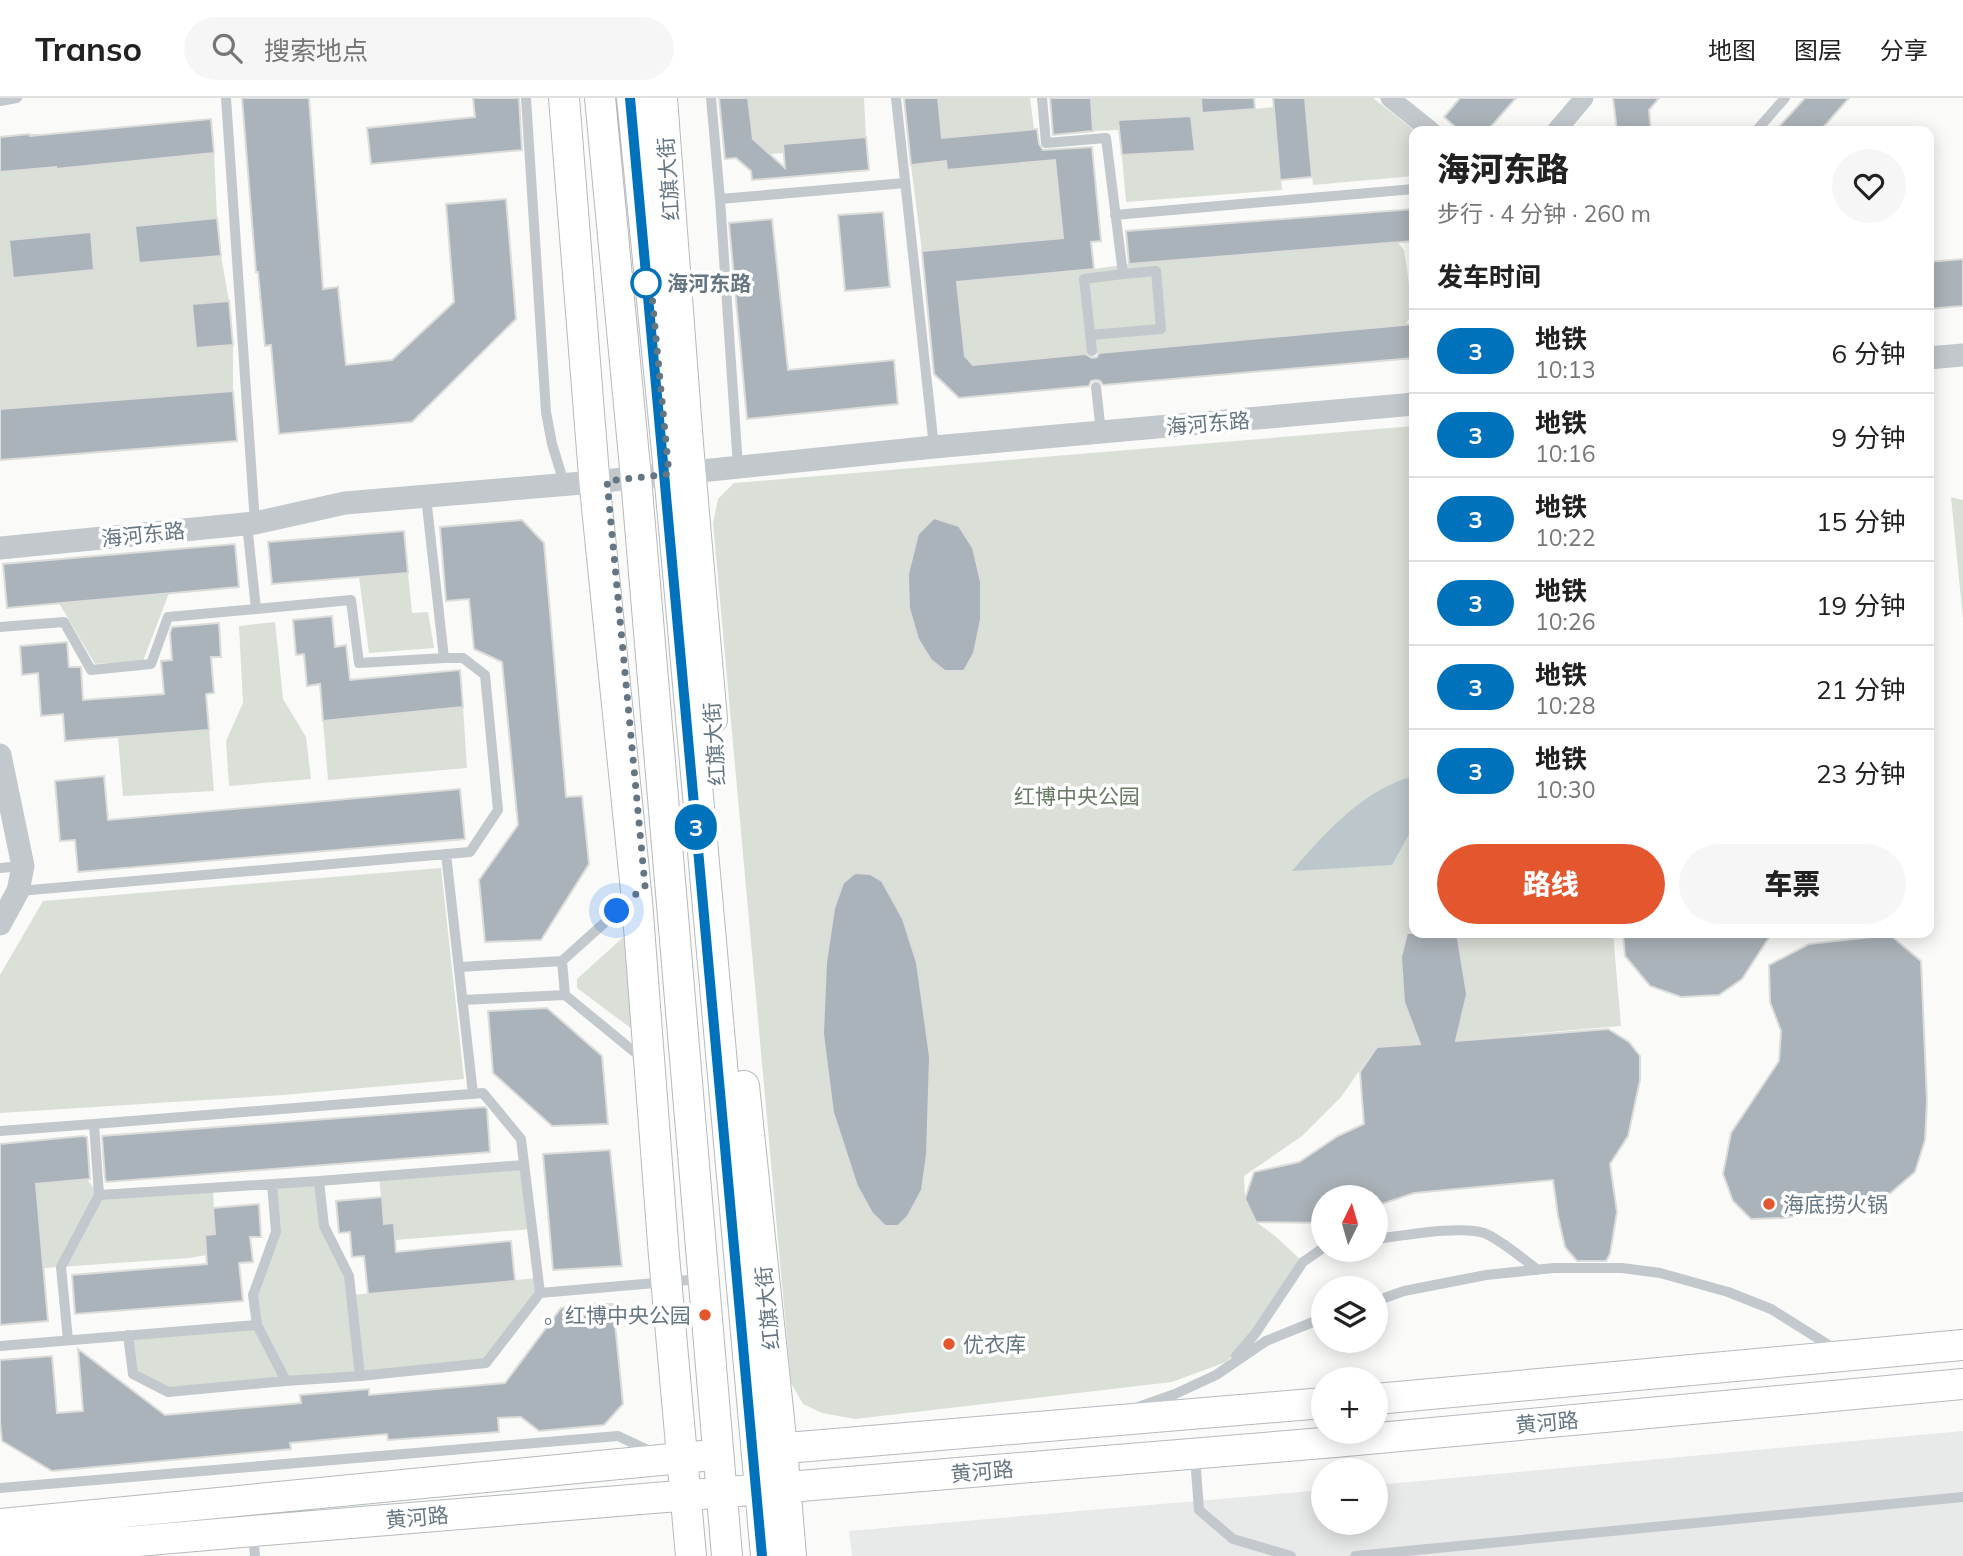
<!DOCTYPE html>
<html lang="zh">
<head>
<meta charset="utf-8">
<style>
	:root { --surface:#fff; --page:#f6f6f6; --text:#222; --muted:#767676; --line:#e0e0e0; --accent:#e4572e }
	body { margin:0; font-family:Mulish,"Noto Sans SC",sans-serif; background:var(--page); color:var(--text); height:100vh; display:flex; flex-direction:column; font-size:26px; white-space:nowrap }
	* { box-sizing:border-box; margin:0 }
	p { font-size:23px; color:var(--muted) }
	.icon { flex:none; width:38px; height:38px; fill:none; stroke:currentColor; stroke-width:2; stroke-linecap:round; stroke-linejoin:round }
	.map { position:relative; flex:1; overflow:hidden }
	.details { position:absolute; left:1409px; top:28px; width:525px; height:812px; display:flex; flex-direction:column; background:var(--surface); border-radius:14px; box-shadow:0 4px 18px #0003 }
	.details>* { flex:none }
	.badge { padding:0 14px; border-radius:23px; font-size:24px; line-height:46px }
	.needle { width:46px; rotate:5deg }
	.fabs { position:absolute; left:1311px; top:1087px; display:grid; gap:14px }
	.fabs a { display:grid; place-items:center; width:77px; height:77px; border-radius:50%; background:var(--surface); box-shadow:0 4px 18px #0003; font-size:35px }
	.you { position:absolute; width:35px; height:35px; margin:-18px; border:5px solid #fff; border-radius:50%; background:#1a73e8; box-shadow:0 0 0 10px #1a73e833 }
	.map>.badge { position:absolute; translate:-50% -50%; box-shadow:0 0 0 4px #fff }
	h2 { padding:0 28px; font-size:26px; line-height:63px }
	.round { display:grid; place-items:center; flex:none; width:74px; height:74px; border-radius:37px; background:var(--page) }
	.overview { display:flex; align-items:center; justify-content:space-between; height:119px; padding:0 28px }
	h1 { font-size:33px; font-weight:800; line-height:52px }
	.primary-button { display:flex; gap:14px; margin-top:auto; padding:14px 28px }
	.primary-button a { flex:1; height:80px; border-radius:42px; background:var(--accent); color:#fff; font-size:28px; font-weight:800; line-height:80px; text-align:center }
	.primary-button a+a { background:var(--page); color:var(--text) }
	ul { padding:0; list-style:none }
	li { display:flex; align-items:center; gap:21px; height:84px; padding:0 28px; border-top:2px solid var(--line) }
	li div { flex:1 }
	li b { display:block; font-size:26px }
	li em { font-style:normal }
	li .badge { min-width:77px; font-weight:700; text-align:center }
	header { display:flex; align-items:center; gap:42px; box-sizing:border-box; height:98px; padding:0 35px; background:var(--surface); border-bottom:2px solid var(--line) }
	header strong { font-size:33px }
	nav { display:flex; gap:38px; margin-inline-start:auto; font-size:24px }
	.search { width:490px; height:63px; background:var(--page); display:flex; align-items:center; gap:18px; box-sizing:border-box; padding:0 24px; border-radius:38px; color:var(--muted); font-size:26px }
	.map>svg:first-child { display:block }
	.built { fill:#e8e9e9 }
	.green { fill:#dadfd7; fill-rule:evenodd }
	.water { fill:#bbc7cb }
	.building { fill:#aab3b9; stroke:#dcdcda; stroke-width:2 }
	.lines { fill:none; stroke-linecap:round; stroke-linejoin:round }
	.primary-casing { stroke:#b5babe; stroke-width:32 }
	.service { stroke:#c3c8cc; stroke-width:10 }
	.minor { stroke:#c3c8cc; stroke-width:19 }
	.tertiary { stroke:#c3c8cc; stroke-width:23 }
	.primary { stroke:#fff; stroke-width:30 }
	.line-casing { stroke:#fff; stroke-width:16 }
	.line { stroke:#0072bc; stroke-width:10 }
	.walk { stroke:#657683; stroke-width:7; stroke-dasharray:0 12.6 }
	.stop-dot { fill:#fff; stroke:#0072bc; stroke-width:3.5 }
	.poi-dot { fill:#e4572e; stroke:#fff; stroke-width:2.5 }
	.labels { text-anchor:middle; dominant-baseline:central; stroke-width:7; stroke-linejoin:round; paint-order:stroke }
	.street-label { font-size:21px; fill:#657683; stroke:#fff }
	.stop-label { font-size:21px; font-weight:bold; fill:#657683; stroke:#fff; text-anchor:start }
	.park-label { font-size:21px; fill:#687a64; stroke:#fff }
	.poi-label { font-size:21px; fill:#657683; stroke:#fff; text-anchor:start }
</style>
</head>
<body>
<header>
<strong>Transo</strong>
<div class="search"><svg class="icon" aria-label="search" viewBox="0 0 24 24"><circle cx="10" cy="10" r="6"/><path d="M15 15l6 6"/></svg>搜索地点</div>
<nav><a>地图</a><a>图层</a><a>分享</a></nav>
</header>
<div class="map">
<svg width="1963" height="1458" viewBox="0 0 1963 1458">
	<rect width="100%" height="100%" fill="#fafaf8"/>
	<path class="built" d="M 1963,1333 L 1963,1458 L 852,1458 L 849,1433 L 1323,1392 L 1323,1424 L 1376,1424 L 1376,1387 Z"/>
	<path class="green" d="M 748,0 L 864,0 L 866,39 L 783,46 L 784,55 L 770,56 L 753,41 Z
		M 938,0 L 1030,0 L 1034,31 L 942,40 Z
		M 1091,0 L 1201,0 L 1203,16 L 1274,9 L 1282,92 L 1126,104 L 1122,57 L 1195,53 L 1191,18 L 1119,22 L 1120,32 L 1093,33 Z
		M 1305,0 L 1373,0 L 1415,33 L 1414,78 L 1313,87 Z
		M 29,36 L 53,36 L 56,71 L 214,55 L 217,120 L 136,128 L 139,165 L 221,158 L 229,203 L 192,207 L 196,250 L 233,247 L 233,293 L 0,311 L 0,74 L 32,71 ZM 91,134 L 94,172 L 13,180 L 10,142 Z
		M 1055,59 L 1063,140 L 922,153 L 911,67 L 946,63 L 947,72 Z
		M 1397,144 L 1404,152 L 1413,214 L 1406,226 L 973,267 L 965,258 L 957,184 L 1094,171 L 1129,166 Z
		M 1414,328 L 1414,835 L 1613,835 L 1621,928 L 1376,949 L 1341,999 L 1302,1038 L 1244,1078 L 1245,1101 L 1256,1124 L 1275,1138 L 1303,1164 L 1255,1236 L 1226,1264 L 1172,1284 L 855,1321 L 822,1315 L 803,1306 L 791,1285 L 713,425 L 718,401 L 734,385 Z
		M 1951,399 L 1963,402 L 1963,521 Z
		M 408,475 L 412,515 L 428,514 L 434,550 L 369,555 L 359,479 Z
		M 169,495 L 143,563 L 95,566 L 59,505 Z
		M 275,524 L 283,601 L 306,639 L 311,681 L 229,688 L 226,643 L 243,605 L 239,528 Z
		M 463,609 L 467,670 L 328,682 L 323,623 Z
		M 209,632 L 214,693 L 123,698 L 118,639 Z
		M 441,770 L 464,981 L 283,997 L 0,1015 L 0,877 L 43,803 Z
		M 639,825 L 648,943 L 577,890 L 577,881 Z
		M 524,1067 L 532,1131 L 395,1142 L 394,1125 L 384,1126 L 379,1078 Z
		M 87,1081 L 99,1097 L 213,1090 L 215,1136 L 207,1157 L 189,1160 L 44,1170 L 36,1086 Z
		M 319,1083 L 324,1128 L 351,1197 L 538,1180 L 540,1195 L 486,1265 L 168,1294 L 133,1276 L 128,1237 L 257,1227 L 253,1197 L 275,1134 L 272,1086 Z"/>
	<path class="water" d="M 1407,680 L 1414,682 L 1414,727 L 1392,767 L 1292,773 C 1324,736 1359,696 1407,680 Z"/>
	<path class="building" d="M 242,0 L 309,0 L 323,191 L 338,189 L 346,267 L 392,262 L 454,204 L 446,106 L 506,101 L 516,221 L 412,324 L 279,336 L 271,247 L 265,248 L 258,174 L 256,174 Z
		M 473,0 L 519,0 L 522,52 L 371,66 L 367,30 L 475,19 Z
		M 719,0 L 748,0 L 753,41 L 785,70 L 783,46 L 866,39 L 869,72 L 752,82 L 751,73 L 736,60 L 725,61 Z
		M 904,0 L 938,0 L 942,40 L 1037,31 L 1039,46 L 1043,52 L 1092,49 L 1101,143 L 1091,144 L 1094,171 L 957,184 L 965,258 L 973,267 L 1085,256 L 1092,260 L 1097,259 L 1099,255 L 1414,226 L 1414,260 L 1103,287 L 1100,283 L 1096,282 L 1091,283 L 1089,288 L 959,300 L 934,276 L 922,153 L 1063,140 L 1055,62 L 947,72 L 946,63 L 911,67 Z
		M 1050,0 L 1091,0 L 1093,33 L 1053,37 Z
		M 1201,0 L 1254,0 L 1255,11 L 1202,15 Z
		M 1273,0 L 1305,0 L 1312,79 L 1280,82 Z
		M 1460,0 L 1516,0 L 1487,33 L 1460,33 L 1444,19 Z
		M 1613,0 L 1659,0 L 1649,12 L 1651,33 L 1617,33 Z
		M 1805,0 L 1849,0 L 1820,33 L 1775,33 Z
		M 1191,18 L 1195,53 L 1122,57 L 1118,22 Z
		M 211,21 L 214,55 L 56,71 L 56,69 L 0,74 L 0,39 L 29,36 L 30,38 Z
		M 1414,111 L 1414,143 L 1129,166 L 1126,133 Z
		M 883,114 L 890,189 L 845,193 L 838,117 Z
		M 217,120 L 221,158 L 139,165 L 135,128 Z
		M 772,121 L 788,272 L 894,262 L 898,306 L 747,321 L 729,125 Z
		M 91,134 L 94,172 L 13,180 L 9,142 Z
		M 1963,161 L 1963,208 L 1928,211 L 1928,164 Z
		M 229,203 L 233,247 L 196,250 L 192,206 Z
		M 233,293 L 237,343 L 0,362 L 0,311 Z
		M 934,420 L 959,428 L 973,450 L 981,484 L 981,521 L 974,555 L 964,573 L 945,573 L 931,562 L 918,541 L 909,510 L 908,476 L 918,436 Z
		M 522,422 L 544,445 L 566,699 L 582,698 L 589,766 L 541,842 L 485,844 L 479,782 L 518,727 L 502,564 L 474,551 L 469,501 L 446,503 L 440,429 Z
		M 404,433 L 408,475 L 272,486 L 268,444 Z
		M 235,446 L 239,489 L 7,510 L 3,466 Z
		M 332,518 L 335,549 L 346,547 L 350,582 L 460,572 L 463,609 L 323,623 L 320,586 L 307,588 L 304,556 L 296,557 L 293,522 Z
		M 219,525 L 221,559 L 211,559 L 214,595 L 206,596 L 209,632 L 65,643 L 63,616 L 41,618 L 38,575 L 22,577 L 20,548 L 67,544 L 69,569 L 81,569 L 83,602 L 164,596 L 161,563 L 172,562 L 170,535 L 172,529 Z
		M 104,678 L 108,722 L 460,691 L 465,741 L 78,774 L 75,742 L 60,743 L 55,683 Z
		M 855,775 L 870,776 L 882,783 L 903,821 L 917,865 L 930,959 L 927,1056 L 922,1092 L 908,1118 L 898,1128 L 885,1128 L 872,1115 L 857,1088 L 833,1014 L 823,936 L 826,865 L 834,811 L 843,785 Z
		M 1407,835 L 1457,835 L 1467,896 L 1456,943 L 1608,931 L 1629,944 L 1640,958 L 1640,982 L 1628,1038 L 1610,1066 L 1617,1114 L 1610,1156 L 1606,1163 L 1577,1163 L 1565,1149 L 1558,1118 L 1553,1082 L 1414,1095 L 1376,1108 L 1376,1099 L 1323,1099 L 1323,1125 L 1256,1124 L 1245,1101 L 1254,1074 L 1299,1064 L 1338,1038 L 1364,1026 L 1360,974 L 1377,949 L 1420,946 L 1404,904 L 1401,859 Z
		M 1623,835 L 1772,835 L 1742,881 L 1719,897 L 1681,899 L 1650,888 L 1625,858 Z
		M 1890,837 L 1921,863 L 1927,1003 L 1925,1042 L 1915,1074 L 1880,1104 L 1783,1120 L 1751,1121 L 1733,1103 L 1723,1076 L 1731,1035 L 1779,963 L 1781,933 L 1770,904 L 1769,867 L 1809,846 Z
		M 547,910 L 602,958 L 608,1026 L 552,1028 L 493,975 L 488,913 Z
		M 485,1009 L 487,1011 L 490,1054 L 106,1084 L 105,1080 L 102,1038 Z
		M 83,1038 L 87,1039 L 90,1081 L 36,1086 L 48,1223 L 0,1227 L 0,1046 Z
		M 610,1052 L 622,1168 L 553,1172 L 543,1056 Z
		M 382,1099 L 384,1126 L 394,1125 L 396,1154 L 511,1143 L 515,1183 L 368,1196 L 364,1158 L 352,1159 L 350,1134 L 339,1135 L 336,1103 Z
		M 259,1106 L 261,1139 L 250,1139 L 253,1164 L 239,1165 L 243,1203 L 75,1216 L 72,1177 L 207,1166 L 205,1137 L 215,1136 L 213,1110 Z
		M 597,1206 L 613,1206 L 623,1306 L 604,1327 L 539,1333 L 521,1319 L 498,1320 L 499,1334 L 388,1342 L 387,1336 L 290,1345 L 291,1351 L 52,1373 L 2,1343 L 0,1323 L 0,1262 L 52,1258 L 57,1315 L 83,1313 L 78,1251 L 165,1317 L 301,1305 L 300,1297 L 369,1291 L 369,1297 L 505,1285 L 561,1210 Z"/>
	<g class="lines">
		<g class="primary-casing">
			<path id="primary" d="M 564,0 L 595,390 L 637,803 L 664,1158 L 691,1458
				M 600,0 L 636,380 L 727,1458
				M 632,0 L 669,374 L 766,1458
				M 662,0 L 688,346 L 712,621
				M 744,988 L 782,1350 L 791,1458
				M 1376,1301 L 1963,1247
				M 762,1352 L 1323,1305
				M 0,1426 L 702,1358
				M 0,1455 L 253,1433 L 1335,1344 L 1963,1286"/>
		</g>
		<path class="service" d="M 226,0 L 255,425
			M 526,0 L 546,314 L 552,346 L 564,385
			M 711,0 L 720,101 L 738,369
			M 896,0 L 934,349
			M 1042,0 L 1046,45 L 1106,40 L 1123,176 L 1084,181 L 1092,253
			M 0,3 L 17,0
			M 1756,33 L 1785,0
			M 720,101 L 905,85
			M 1115,117 L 1414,91
			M 1090,237 L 1161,231 L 1156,173 L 1123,176
			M 1096,289 L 1101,334
			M 256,511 L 351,502 L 359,565 L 444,560 L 426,399
			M 0,529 L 64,524 L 91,572 L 151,566 L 168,519 L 256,511 L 247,426
			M 446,756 L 473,996
			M 0,770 L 23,768
			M 19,793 L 470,754 L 498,712 L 485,577 L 463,560 L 444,560
			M 562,863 L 632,800
			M 460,869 L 562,863 L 565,897 L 462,902
			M 565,897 L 643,961
			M 94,1026 L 483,995 L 521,1041 L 540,1195
			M 0,1033 L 94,1026 L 99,1097 L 319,1083 L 324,1128 L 349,1178 L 360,1278 L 286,1283 L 257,1227 L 0,1248
			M 319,1083 L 524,1067
			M 1376,1141 C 1402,1138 1461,1127 1484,1135 C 1500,1141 1523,1161 1538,1172
			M 1376,1203 L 1404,1193 L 1486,1177 L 1554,1170 L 1622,1170 L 1660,1175 L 1728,1194 L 1771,1211 L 1835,1251
			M 257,1227 L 253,1197 L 276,1134 L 272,1086
			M 128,1237 L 133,1276 L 168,1294 L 286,1283
			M 68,1242 L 61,1169 L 99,1097
			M 1236,1258 L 1255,1236 L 1303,1164 L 1323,1150
			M 360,1278 L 486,1265 L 540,1195 L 701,1181
			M 1138,1309 L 1175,1296 L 1216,1277 L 1266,1243 L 1323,1220
			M 1195,1359 L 1199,1412 L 1233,1441 L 1291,1458
			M 0,1390 L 618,1338 L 652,1354
			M 253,1437 L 255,1458
			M 1355,1458 L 1963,1399"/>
		<path class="minor" d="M 1390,0 L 1431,33
			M 1556,33 L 1584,0"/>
		<path class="tertiary" d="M 1928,260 L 1963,257
			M 0,450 L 255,425 L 345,405 L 594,384 L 934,349 L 1414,306
			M 0,657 L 23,768 L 18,793 L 0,826"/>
		<use href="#primary" class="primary"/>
	</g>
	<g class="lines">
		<g class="line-casing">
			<path id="line" d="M 630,0 L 762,1458"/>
		</g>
		<use href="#line" class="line"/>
		<path class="walk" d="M 617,813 L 645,788 L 607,383 L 669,376 L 651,187 L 646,185"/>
	</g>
	<circle class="stop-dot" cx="646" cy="185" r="14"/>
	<g class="poi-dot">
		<circle cx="1769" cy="1106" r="7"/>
		<circle cx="705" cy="1217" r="7"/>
		<circle cx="949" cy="1246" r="7"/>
	</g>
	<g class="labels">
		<g class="street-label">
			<text transform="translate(668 81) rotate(-94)">红旗大街</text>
			<text transform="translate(1208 325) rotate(-5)">海河东路</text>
			<text transform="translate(143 436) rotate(-6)">海河东路</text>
			<text transform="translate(714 646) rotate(-94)">红旗大街</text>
			<text transform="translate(767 1210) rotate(-96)">红旗大街</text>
			<text transform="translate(1547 1324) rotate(-5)">黄河路</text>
			<text transform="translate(982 1373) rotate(-5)">黄河路</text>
			<text transform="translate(417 1419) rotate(-5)">黄河路</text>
		</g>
		<g class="stop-label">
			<text x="667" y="185">海河东路</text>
		</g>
		<g class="park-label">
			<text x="1077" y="698">红博中央公园</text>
		</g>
		<g class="poi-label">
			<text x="1783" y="1106">海底捞火锅</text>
			<text x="691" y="1217" text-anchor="end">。红博中央公园</text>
			<text x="963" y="1246">优衣库</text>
		</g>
	</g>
</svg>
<div class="fabs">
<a><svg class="needle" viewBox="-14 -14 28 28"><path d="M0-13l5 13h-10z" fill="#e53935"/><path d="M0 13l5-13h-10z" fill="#767676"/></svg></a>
<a><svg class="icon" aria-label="layers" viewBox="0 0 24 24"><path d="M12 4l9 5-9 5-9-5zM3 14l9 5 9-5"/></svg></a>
<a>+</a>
<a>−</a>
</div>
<div class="you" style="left:617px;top:813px"></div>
<b class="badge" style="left:696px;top:729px;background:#0072bc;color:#fff">3</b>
<section class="details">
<div class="overview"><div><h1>海河东路</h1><p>步行 · 4 分钟 · 260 m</p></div><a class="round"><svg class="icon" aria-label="heart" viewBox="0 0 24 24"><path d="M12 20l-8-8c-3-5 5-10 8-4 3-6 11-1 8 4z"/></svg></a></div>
<h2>发车时间</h2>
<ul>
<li><span class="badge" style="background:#0072bc;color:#fff">3</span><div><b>地铁</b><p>10:13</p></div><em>6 分钟</em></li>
<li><span class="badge" style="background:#0072bc;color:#fff">3</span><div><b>地铁</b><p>10:16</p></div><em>9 分钟</em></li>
<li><span class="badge" style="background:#0072bc;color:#fff">3</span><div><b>地铁</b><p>10:22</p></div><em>15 分钟</em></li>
<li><span class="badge" style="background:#0072bc;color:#fff">3</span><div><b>地铁</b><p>10:26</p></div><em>19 分钟</em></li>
<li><span class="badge" style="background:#0072bc;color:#fff">3</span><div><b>地铁</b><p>10:28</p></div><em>21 分钟</em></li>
<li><span class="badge" style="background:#0072bc;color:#fff">3</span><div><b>地铁</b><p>10:30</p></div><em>23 分钟</em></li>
</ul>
<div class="primary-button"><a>路线</a><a>车票</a></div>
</section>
</div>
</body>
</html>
